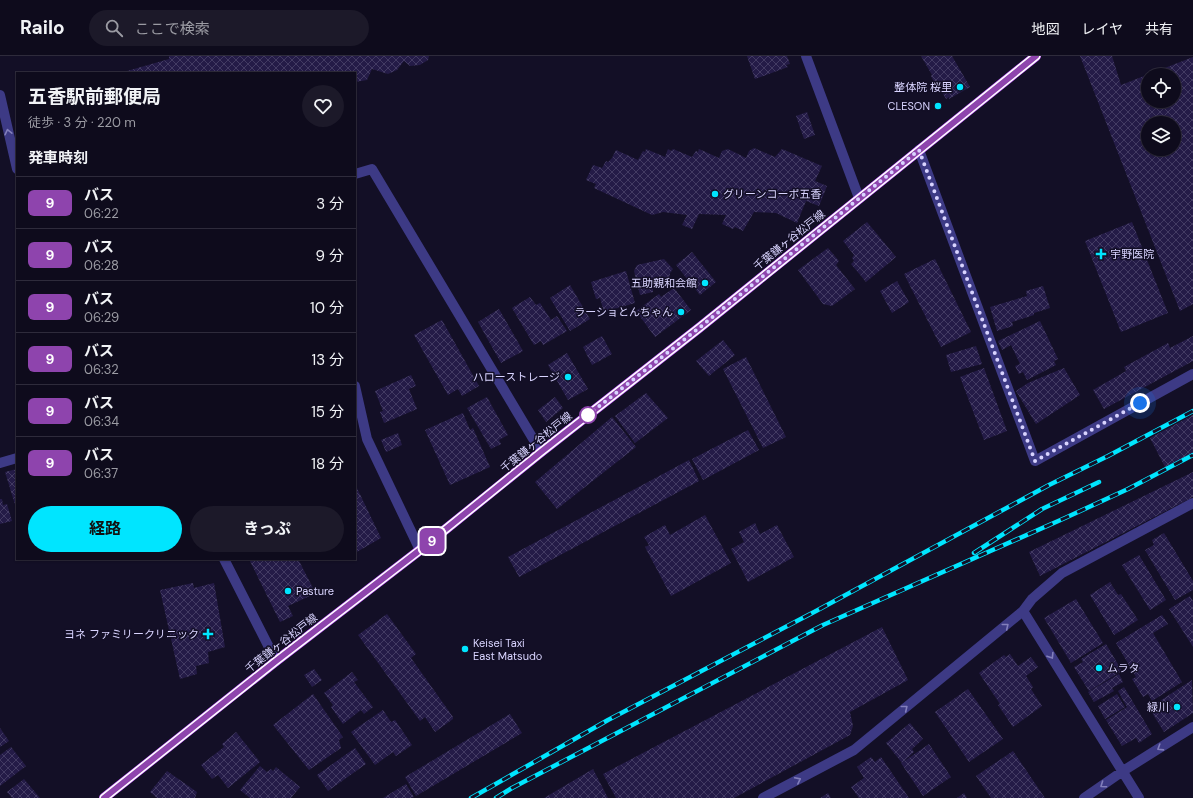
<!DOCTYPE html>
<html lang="ja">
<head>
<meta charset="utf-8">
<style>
	:root { --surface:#0e0b1c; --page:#1c1929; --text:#f1f3f6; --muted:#9b9ba3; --line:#2e2b3b; --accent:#00e5ff }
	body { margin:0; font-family:"DM Sans","Noto Sans JP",sans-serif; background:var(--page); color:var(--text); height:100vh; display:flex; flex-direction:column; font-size:15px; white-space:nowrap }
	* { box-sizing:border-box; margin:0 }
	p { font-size:13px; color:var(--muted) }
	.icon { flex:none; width:22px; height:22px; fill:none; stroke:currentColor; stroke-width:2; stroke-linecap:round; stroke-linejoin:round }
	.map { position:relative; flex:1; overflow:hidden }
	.sheet { position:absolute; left:16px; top:16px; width:340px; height:488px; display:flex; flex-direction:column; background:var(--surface); border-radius:0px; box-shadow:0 1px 3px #0004,0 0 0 1px var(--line) }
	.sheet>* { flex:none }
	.badge { padding:0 8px; border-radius:6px; font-size:14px; line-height:26px }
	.tools { position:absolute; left:1141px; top:12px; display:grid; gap:8px }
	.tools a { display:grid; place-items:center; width:40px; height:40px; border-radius:50%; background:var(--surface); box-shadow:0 1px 3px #0004,0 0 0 1px var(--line); font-size:20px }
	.you { position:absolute; width:20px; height:20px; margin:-10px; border:3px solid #fff; border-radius:50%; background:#1a73e8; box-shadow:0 0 0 6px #1a73e833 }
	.map>.badge { position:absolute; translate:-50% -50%; box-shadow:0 0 0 2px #fff }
	h2 { padding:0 12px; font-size:15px; line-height:36px }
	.round { display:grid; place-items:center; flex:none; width:42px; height:42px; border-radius:21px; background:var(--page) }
	.overview { display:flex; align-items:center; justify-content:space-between; height:68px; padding:0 12px }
	h1 { font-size:19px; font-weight:700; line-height:30px }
	.action { display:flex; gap:8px; margin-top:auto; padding:8px 12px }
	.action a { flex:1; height:46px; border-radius:24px; background:var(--accent); color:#111; font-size:16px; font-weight:700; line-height:46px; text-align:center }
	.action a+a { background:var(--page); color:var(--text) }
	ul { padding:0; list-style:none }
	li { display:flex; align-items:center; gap:12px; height:52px; padding:0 12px; border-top:1px solid var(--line) }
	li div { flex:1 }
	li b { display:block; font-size:15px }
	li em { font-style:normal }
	li .badge { min-width:44px; font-weight:700; text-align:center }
	header { display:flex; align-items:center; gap:24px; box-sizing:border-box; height:56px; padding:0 20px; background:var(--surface); border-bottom:1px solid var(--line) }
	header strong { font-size:19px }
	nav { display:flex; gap:22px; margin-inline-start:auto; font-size:14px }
	.search { width:280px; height:36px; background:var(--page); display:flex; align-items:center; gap:10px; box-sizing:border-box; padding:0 14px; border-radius:22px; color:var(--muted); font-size:15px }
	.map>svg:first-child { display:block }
	.building { fill:url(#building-cross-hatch); fill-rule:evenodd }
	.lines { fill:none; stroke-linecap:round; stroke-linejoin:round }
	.lane { stroke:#3d3a85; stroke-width:10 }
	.street { stroke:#3d3a85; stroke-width:10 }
	.primary { stroke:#c25bff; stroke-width:10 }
	.rail-casing { stroke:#00e5ff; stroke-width:4.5 }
	.rail { stroke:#130f26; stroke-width:3; stroke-dasharray:9; stroke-linecap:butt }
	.oneway { stroke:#837fbc }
	.line-casing { stroke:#fff; stroke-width:9 }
	.line { stroke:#8e44ad; stroke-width:6 }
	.walk { stroke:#d9d4ff; stroke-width:4; stroke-dasharray:0 7.2 }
	.poi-dot { fill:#00e5ff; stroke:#130f26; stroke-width:1.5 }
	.stop-dot { fill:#fff; stroke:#8e44ad; stroke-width:2 }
	.labels { text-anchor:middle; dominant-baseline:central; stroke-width:3; stroke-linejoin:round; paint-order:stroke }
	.poi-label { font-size:11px; fill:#d9d4ff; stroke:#130f26; text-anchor:end }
	.street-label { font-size:11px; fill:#d9d4ff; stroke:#130f26 }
</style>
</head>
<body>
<header>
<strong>Railo</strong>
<div class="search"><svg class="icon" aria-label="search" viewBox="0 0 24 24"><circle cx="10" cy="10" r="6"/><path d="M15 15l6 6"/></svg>ここで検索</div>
<nav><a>地図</a><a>レイヤ</a><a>共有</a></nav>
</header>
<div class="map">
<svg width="1193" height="742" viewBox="0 0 1193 742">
	<defs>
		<pattern id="building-cross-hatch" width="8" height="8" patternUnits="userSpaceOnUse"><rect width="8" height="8" fill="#241b47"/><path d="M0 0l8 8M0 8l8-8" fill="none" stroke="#433b63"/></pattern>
	</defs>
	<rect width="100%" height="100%" fill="#130f26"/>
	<path class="building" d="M 169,0 L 429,0 L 428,4 L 420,9 L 410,10 L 404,5 L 397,14 L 388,18 L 372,13 L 367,24 L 355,26 L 355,17 L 120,17 L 169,3 Z
		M 747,0 L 787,0 L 790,8 L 786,9 L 788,11 L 755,23 Z
		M 921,0 L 952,0 L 970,31 L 949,43 L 949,41 L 946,43 L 940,32 L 938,34 L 931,20 L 932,19 Z
		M 1080,0 L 1112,0 L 1121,29 L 1193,1 L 1193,248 L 1180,255 ZM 1148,19 L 1174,19 L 1174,45 L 1148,45 ZM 1148,67 L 1174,67 L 1174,93 L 1148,93 Z
		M 807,56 L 815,79 L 804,83 L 796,60 Z
		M 754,92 L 775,101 L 782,93 L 822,110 L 815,125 L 827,130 L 819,150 L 806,145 L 797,167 L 776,157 L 754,156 L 743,175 L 735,171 L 733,173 L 722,168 L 726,159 L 699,158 L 692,173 L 682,169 L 687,159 L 663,156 L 652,159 L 594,132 L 596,128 L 586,124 L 593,109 L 602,112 L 606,105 L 608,106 L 612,102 L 616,94 L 638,104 L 643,95 L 645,96 L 646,93 L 665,101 L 668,93 L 671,95 L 673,93 L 692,101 L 696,95 L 698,96 L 699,93 L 719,102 L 722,95 L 728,93 L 746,102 L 749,95 Z
		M 867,166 L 896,201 L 866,226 L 851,208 L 854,205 L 852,202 L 854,199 L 843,185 Z
		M 1132,166 L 1168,257 L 1121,276 L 1085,185 Z
		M 828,192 L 839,205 L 836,209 L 855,233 L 832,250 L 823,248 L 798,214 Z
		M 692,196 L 716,226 L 700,239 L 676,209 Z
		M 664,203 L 673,213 L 670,217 L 670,224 L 667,225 L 668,229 L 653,232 L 653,236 L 640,239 L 634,215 L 637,209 Z
		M 935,203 L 971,276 L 941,291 L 904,218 Z
		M 626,215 L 635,247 L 604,256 L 600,242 L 596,243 L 591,226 Z
		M 897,225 L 909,246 L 892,257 L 880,235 Z
		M 570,229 L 590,263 L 570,275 L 550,242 Z
		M 1043,230 L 1050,252 L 1034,257 L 1034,259 L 1012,266 L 1013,270 L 997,275 L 990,251 L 1027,240 L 1026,235 Z
		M 674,232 L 691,254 L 655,281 L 636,255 L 659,238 L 661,241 Z
		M 530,241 L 536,249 L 540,247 L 551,264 L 557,260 L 567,275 L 543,289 L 541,285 L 534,289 L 512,252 Z
		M 499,253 L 523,295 L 501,307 L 478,266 Z
		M 442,264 L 479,330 L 462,340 L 458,333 L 448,339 L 414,279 Z
		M 1040,265 L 1058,303 L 1054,305 L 1056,309 L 1027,324 L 1023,316 L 1019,318 L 1015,310 L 1020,308 L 1011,289 L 1002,294 L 998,285 Z
		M 602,280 L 612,298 L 592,309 L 583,291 Z
		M 1193,280 L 1193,305 L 1104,353 L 1093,334 L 1126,315 L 1124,311 L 1168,287 L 1170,292 Z
		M 723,284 L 735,299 L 709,320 L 696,305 Z
		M 976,290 L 982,308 L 951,316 L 946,299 Z
		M 567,297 L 588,333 L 568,344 L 548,309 Z
		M 746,301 L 786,381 L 763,392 L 723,313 Z
		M 984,312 L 1007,375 L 984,384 L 960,321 Z
		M 1064,312 L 1080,339 L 1036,368 L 1016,335 L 1028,327 Z
		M 411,319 L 416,330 L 409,333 L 417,353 L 384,367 L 380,356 L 383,355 L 375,335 Z
		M 646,337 L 668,362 L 635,387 L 615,360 Z
		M 487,341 L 508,379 L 499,384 L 501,388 L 491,393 L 467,352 Z
		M 555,341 L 563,352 L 546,366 L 538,354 Z
		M 463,357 L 470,374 L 473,372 L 490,411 L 450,429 L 425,374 Z
		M 1193,359 L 1193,397 L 1165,411 L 1150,382 Z
		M 612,361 L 636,391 L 557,453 L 535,426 Z
		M 748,374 L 759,394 L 703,424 L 692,403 Z
		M 398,377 L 402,389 L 386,396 L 381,384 Z
		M 689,404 L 699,425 L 519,521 L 508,501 Z
		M 17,413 L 17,455 L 5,416 Z
		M 1193,416 L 1193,441 L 1040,520 L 1029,496 Z
		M 355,428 L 381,482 L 355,497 Z
		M 0,443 L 2,443 L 3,449 L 7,448 L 12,465 L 0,468 Z
		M 705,459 L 731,507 L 671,540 L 645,491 L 649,489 L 644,481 L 665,469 L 670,479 Z
		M 755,467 L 760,478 L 777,469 L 794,501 L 748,526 L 731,493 L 744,486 L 739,476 Z
		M 1164,477 L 1193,525 L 1193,534 L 1175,544 L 1145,494 L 1154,489 L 1152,484 Z
		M 1139,499 L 1166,544 L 1150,554 L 1122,509 Z
		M 249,503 L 298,503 L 314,534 L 310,536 L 312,539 L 288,550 L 293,560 L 280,566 Z
		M 1110,526 L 1118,539 L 1121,538 L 1138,564 L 1114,579 L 1090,539 Z
		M 193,527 L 194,532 L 214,527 L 225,591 L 208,596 L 209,607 L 196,610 L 197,618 L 180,623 L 160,534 Z
		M 1190,540 L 1193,545 L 1193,591 L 1169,553 Z
		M 1076,543 L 1103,587 L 1071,607 L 1044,562 Z
		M 387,558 L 416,598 L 411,602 L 453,661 L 453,663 L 435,676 L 425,661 L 420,665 L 358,579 Z
		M 1162,559 L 1168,568 L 1153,577 L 1182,626 L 1152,645 L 1148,638 L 1143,641 L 1132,623 L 1136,621 L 1116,587 Z
		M 882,571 L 908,624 L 850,656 L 853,670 L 850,679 L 734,742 L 616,742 L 603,718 Z
		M 1106,588 L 1122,615 L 1089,635 L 1074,611 L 1083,606 L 1081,603 Z
		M 1010,598 L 1018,610 L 1031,601 L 1038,611 L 1026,620 L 1033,631 L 1031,633 L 1042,650 L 1013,671 L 998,649 L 1000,648 L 979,617 L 1004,599 L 1006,601 Z
		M 314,613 L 322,624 L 312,631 L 304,619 Z
		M 352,616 L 358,624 L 354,626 L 373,651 L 364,658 L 361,654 L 343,668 L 331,651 L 333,649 L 324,637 Z
		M 1119,618 L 1123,626 L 1112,632 L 1114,635 L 1094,646 L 1088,636 Z
		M 1192,624 L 1193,657 L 1164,676 L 1149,652 Z
		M 1124,631 L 1152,678 L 1139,687 L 1136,682 L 1122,690 L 1106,664 L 1127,651 L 1118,635 Z
		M 968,633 L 1003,683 L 969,706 L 935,656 Z
		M 313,638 L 343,681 L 339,684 L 341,692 L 309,714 L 273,669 Z
		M 1117,638 L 1125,651 L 1105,663 L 1098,650 Z
		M 383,654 L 391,666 L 395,664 L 412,689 L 396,700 L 393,696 L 375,709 L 351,676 Z
		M 510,658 L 522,677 L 416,740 L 405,721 Z
		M 910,667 L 923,683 L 912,693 L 914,696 L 903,706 L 929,688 L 951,721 L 923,740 L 901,707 L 902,707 L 886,687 Z
		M 0,672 L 9,685 L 0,691 Z
		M 236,676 L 260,706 L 228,732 L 218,719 L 212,723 L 201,709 L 224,691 L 222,688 Z
		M 11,691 L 26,710 L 0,730 L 0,699 Z
		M 355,692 L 366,708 L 328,735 L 317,719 Z
		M 1013,695 L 1045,742 L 991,742 L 976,720 Z
		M 871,701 L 875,706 L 881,701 L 909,742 L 859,742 L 851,731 L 864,722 L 857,711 Z
		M 260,710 L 267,716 L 271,713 L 273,715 L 276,711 L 300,731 L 291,742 L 250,742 L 240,734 Z
		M 593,713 L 608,742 L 544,742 Z
		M 167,715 L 197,736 L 195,742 L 157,742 L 150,736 Z
		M 24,723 L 40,742 L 12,742 L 7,736 Z
		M 406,728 L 414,741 L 411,742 L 383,742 Z
		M 828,737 L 831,742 L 820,742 Z
		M 964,737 L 967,742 L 957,742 Z"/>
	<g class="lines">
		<path class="lane" d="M 919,94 L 1035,405 L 1193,318
			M 355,330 L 367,383 L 420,494"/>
		<path class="street" d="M 806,0 L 859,142
			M 0,39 L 17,113
			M 355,118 L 372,113 L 541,396
			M 0,407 L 17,402
			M 224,503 L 276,605
			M 1023,555 L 1139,742
			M 763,742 L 854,694 L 1023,555 L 1032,543 L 1062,517 L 1193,447
			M 1084,742 L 1123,715 L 1193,671"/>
		<path class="primary" d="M 104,742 L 276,605 L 420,494 L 541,396 L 699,272 L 1036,0"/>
		<g class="rail-casing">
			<path id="rail" d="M 974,497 L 1042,453 L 1099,426
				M 471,742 L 608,664 L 816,555 L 1049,429 L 1108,400 L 1193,355
				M 496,742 L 512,732 L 823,569 L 1065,462 L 1128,433 L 1193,399"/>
		</g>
		<use href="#rail" class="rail"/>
	</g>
	<defs><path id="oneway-chevron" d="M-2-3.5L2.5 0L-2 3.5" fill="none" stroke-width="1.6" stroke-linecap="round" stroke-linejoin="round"/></defs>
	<g class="oneway">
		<use href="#oneway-chevron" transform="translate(8 76) rotate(-103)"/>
		<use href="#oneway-chevron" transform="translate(1006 570) rotate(-39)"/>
		<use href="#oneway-chevron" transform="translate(1051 600) rotate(58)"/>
		<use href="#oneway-chevron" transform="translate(905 652) rotate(-39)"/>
		<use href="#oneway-chevron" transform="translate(1160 692) rotate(148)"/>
		<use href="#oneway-chevron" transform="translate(798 724) rotate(-27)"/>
		<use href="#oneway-chevron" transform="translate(1103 729) rotate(145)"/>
	</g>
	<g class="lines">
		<g class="line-casing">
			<path id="line" d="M 104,742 L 276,605 L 420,494 L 541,396 L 699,272 L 1036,0"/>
		</g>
		<use href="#line" class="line"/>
		<path class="walk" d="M 588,359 L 699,272 L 919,94 L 1035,405 L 1140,347"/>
	</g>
	<g class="poi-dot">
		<circle cx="960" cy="31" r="4"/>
		<circle cx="938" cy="50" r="4"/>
		<circle cx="715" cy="138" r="4"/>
		<path d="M1099 192h4v4h4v4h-4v4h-4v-4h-4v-4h4z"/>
		<circle cx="705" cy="227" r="4"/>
		<circle cx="681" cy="256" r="4"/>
		<circle cx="568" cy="321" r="4"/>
		<circle cx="288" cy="535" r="4"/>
		<path d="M206 572h4v4h4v4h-4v4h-4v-4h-4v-4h4z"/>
		<circle cx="465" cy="593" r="4"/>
		<circle cx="1099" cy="612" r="4"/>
		<circle cx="1177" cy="651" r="4"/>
	</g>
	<circle class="stop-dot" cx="588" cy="359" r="8"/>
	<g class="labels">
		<g class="poi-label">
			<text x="952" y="31">整体院 桜里</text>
			<text x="930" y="50">CLESON</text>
			<text x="723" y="138" text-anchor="start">グリーンコーポ五香</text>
			<text x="1110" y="198" text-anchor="start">宇野医院</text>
			<text x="697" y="227">五助親和会館</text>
			<text x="673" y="256">ラーショとんちゃん</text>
			<text x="560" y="321">ハローストレージ</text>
			<text x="296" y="535" text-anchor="start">Pasture</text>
			<text x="199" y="578">ヨネ ファミリークリニック</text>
			<text x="473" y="587" text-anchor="start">Keisei Taxi<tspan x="473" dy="13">East Matsudo</tspan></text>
			<text x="1107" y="612" text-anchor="start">ムラタ</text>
			<text x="1169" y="651">緑川</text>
		</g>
		<g class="street-label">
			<text transform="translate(789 184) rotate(-39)">千葉鎌ヶ谷松戸線</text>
			<text transform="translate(536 386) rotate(-39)">千葉鎌ヶ谷松戸線</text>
			<text transform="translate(281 587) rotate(-38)">千葉鎌ヶ谷松戸線</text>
		</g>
	</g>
</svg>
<div class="tools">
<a><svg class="icon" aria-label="locate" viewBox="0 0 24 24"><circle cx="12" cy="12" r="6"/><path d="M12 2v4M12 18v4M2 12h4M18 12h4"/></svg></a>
<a><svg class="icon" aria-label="layers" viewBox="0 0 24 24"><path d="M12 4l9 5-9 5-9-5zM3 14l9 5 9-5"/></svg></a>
</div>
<div class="you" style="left:1140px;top:347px"></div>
<b class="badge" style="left:432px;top:485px;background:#8e44ad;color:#fff">9</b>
<section class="sheet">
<div class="overview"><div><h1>五香駅前郵便局</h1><p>徒歩 · 3 分 · 220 m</p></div><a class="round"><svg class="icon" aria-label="heart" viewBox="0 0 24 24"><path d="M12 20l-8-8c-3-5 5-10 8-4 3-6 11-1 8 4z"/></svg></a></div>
<h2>発車時刻</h2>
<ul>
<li><span class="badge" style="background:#8e44ad;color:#fff">9</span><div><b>バス</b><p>06:22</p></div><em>3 分</em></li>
<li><span class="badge" style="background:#8e44ad;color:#fff">9</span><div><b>バス</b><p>06:28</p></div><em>9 分</em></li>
<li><span class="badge" style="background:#8e44ad;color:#fff">9</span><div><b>バス</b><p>06:29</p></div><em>10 分</em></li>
<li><span class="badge" style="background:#8e44ad;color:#fff">9</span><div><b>バス</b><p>06:32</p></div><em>13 分</em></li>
<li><span class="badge" style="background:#8e44ad;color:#fff">9</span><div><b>バス</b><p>06:34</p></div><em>15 分</em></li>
<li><span class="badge" style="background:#8e44ad;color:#fff">9</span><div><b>バス</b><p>06:37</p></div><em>18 分</em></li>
</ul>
<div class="action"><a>経路</a><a>きっぷ</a></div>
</section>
</div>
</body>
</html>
